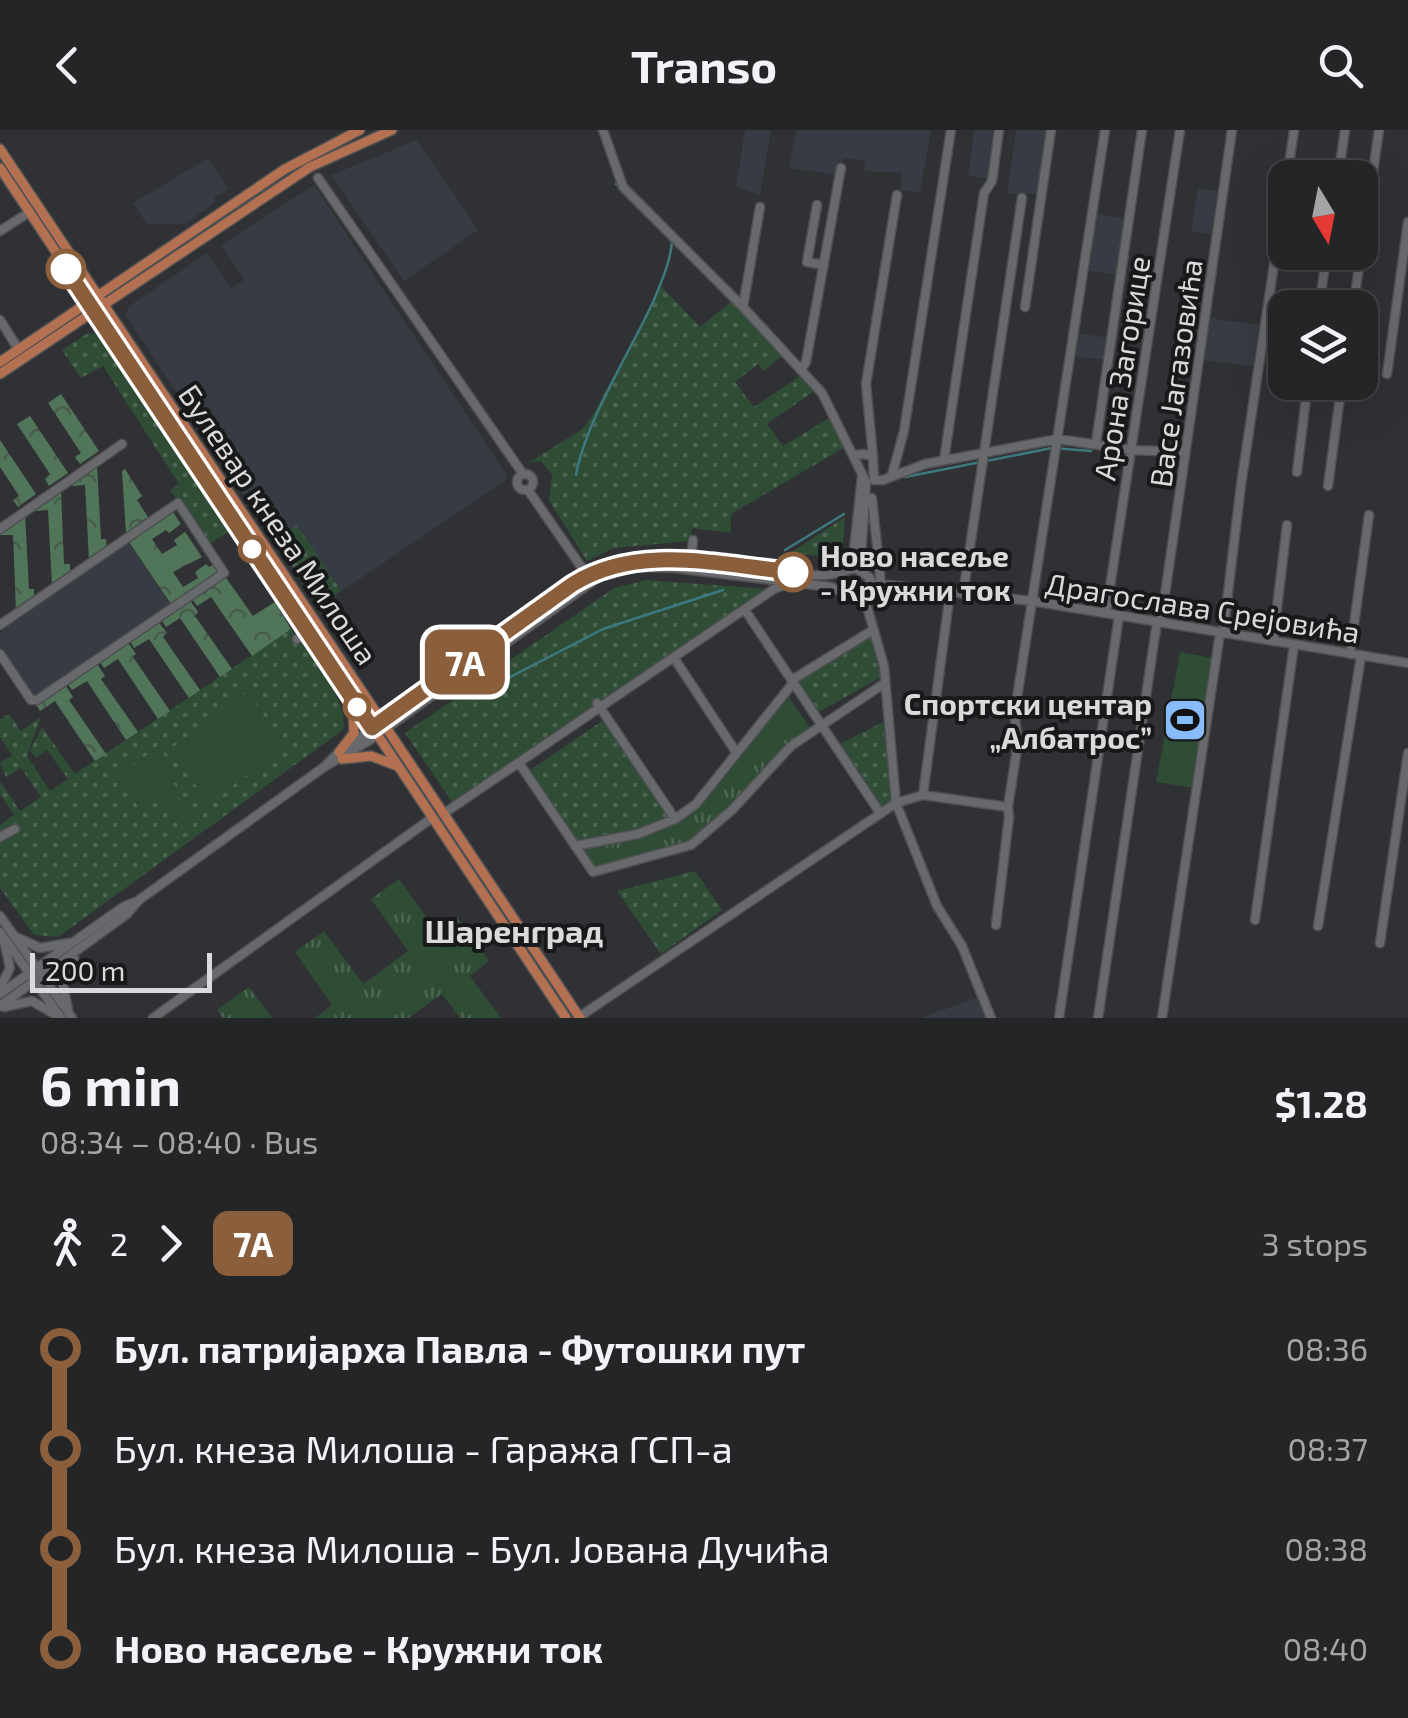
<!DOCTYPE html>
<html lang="en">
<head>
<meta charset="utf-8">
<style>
	:root { --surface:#242527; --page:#2c2d2f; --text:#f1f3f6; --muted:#a3a5a7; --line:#414244 }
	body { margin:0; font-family:"Exo 2",sans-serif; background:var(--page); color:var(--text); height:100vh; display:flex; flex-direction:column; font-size:38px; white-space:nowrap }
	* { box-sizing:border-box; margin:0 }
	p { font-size:32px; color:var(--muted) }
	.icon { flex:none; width:55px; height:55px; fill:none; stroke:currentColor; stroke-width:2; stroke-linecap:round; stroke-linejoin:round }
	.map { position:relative; height:888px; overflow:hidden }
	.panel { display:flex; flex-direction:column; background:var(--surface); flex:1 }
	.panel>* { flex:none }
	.badge { padding:0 20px; border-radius:15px; font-size:35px; line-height:65px }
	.needle { width:65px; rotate:170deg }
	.tools { position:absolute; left:1268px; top:30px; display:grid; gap:20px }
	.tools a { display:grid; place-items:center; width:110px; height:110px; border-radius:20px; background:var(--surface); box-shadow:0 10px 40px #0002,0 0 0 2px var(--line); font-size:50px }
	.scale { position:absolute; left:30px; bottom:25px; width:182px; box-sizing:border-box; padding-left:10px; border:5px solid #d9dadc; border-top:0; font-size:28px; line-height:35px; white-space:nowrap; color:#d9dadc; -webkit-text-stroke:8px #18191a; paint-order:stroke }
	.map>.badge { position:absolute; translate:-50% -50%; box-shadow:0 0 0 5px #fff }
	.legs { display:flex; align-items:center; gap:15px; height:110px; padding:0 40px; font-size:32px }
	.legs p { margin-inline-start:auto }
	.overview { display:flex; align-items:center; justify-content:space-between; height:170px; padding:0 40px }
	h1 { font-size:55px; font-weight:700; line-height:75px }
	ul { padding:0 40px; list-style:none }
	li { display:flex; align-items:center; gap:35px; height:100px; font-size:38px }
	li i { display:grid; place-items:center; width:15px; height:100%; margin:0 12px; background:currentColor }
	li i::after { content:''; width:25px; height:25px; margin:-12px; border:8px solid; border-radius:50%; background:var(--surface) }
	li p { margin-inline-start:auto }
	li:first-child i { background:linear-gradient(#0000 50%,currentColor 0) }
	li:last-child i { background:linear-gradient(currentColor 50%,#0000 0) }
	header { display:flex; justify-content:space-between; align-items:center; height:130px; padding:0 40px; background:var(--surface); font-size:45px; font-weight:700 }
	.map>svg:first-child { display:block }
	.built { fill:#373b43 }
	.grass { fill:url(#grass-dots) }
	.forest { fill:url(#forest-crowns) }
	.park { fill:url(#park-tufts) }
	.pitch { fill:#2f4c35 }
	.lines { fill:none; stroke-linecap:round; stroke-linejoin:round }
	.stream { stroke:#3e787f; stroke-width:2.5 }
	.minor-casing { stroke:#4e4f51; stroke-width:11 }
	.major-casing { stroke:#4e4f51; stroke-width:12 }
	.minor { stroke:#67696c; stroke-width:8 }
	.major { stroke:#b37152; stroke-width:9 }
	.line-1-casing { stroke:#fff; stroke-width:22 }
	.line-1 { stroke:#8b5e3c; stroke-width:15 }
	.stop-1-dot { fill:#fff; stroke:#8b5e3c; stroke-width:5 }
	.labels { text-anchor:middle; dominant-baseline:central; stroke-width:8; stroke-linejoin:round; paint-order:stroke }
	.street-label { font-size:30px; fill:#d9dadc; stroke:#18191a }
	.stop-label { font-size:30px; font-weight:bold; fill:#d9dadc; stroke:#18191a; text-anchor:start }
	.poi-label { font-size:30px; font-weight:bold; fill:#d9dadc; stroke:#18191a; text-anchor:end }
	.neighbourhood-label { font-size:32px; font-weight:bold; fill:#d9dadc; stroke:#18191a }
</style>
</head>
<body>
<header><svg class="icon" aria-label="back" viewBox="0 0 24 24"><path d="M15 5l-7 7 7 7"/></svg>Transo<svg class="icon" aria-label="search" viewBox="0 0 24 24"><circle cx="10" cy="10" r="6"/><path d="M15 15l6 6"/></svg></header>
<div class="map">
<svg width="1408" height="888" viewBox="0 0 1408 888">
	<defs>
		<pattern id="grass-dots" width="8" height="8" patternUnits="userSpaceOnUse" patternTransform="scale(2.5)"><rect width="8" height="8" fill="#2f4c35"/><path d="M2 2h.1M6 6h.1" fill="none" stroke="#4d6552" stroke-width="1.8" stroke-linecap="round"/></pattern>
		<pattern id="forest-crowns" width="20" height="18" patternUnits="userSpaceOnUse" patternTransform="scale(2.5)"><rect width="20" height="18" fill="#517558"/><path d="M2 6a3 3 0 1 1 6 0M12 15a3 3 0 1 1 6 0" fill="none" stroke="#495b4d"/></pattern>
		<pattern id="park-tufts" width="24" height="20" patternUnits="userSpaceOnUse" patternTransform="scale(2.5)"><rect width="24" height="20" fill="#2f4c35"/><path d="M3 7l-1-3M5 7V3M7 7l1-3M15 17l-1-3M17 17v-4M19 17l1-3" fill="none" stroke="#4d6552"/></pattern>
	</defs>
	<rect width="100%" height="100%" fill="#303134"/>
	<path class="built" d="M 745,0 L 771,0 L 760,65 L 736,57 Z
		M 796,0 L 931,0 L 920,63 L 900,60 L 902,43 L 864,41 L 865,31 L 843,28 L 838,45 L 789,38 Z
		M 974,0 L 996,0 L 989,49 L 968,46 Z
		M 1016,0 L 1048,0 L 1038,64 L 1007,64 Z
		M 417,10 L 478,100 L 404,151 L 331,45 Z
		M 208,28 L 229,59 L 214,68 L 216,72 L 185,94 L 147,94 L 133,73 Z
		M 314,55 L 506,344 L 506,350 L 318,477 L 126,186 L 128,177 L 207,123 L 231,158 L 244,150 L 221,115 Z
		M 1198,58 L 1218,61 L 1211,104 L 1191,101 Z
		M 1096,84 L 1126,88 L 1119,145 L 1089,141 Z
		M 1209,188 L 1259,195 L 1253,236 L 1202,230 Z
		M 1077,203 L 1110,208 L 1107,230 L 1074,226 Z
		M 129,412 L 170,474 L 34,566 L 0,517 L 0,502 Z
		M 977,868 L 985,888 L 920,888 Z"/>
	<path class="grass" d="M 659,154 L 700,197 L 732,171 L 783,225 L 764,241 L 758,234 L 735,252 L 754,277 L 800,246 L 813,262 L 767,294 L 783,316 L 831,287 L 847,316 L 731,384 L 731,403 L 692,398 L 690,411 L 614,418 L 587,431 L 549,370 L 552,345 L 541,331 L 528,333 L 581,300 L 591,288 L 652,175 Z
		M 88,203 L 97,205 L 228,402 L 207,415 L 170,360 L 179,354 L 103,236 L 81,248 L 62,220 Z
		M 845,387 L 842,425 L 836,429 L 792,422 Z
		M 297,395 L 341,461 L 318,477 L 274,410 Z
		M 646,450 L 766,459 L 452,672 L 405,603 L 614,458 Z
		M 291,499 C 308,523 350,570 343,600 L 58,807 L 34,805 L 0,758 L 0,695 L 14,685 L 0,664 L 0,651 L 20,681 L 41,667 L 21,638 L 6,647 L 0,633 L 12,625 L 0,607 L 0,589 L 9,584 L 21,601 L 41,587 L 27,626 L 50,661 L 68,649 L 47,620 L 36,628 L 30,620 L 42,597 L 75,644 Z
		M 871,504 L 881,547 L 819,582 L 798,550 Z
		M 605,589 L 671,688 L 637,702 L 576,713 L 529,641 Z
		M 883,592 L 891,670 L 885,676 L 881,676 L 840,614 Z
		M 695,741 L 722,780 L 661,824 L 617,761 Z"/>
	<path class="forest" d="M 61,264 L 99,321 L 80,334 L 75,327 L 81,323 L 48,273 Z
		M 30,286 L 68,343 L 49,356 L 45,349 L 50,344 L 17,294 Z
		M 0,310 L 36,364 L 18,377 L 13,370 L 19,366 L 0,337 Z
		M 97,335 L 101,409 L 106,409 L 107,419 L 89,430 L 85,355 L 72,356 L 72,352 Z
		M 125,339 L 142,366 L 137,370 L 148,387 L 126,403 L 122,341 Z
		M 61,360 L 64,434 L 70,434 L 70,444 L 52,455 L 48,380 L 35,381 L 35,377 Z
		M 173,382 L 181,394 L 169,403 L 166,400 L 152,409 L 162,424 L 177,415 L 174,410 L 185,402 L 202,427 L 173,442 L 183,457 L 198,448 L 195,442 L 206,434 L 209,437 L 216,433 L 221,440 L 171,474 L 129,412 Z
		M 25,385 L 29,459 L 34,459 L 34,468 L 16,480 L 13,405 L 0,405 L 0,401 Z
		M 224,445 L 253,486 L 275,472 L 291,499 L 252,526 L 211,467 L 197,476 L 191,467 Z
		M 189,469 L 198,482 L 195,486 L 232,539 L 220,547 L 180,488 L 166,497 L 160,488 Z
		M 157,490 L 167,503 L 163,507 L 200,560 L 189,568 L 149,509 L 134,518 L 129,509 Z
		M 127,511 L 136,524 L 133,527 L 170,581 L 158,589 L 118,529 L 104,538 L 98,530 Z
		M 96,532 L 105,546 L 101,549 L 138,602 L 126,610 L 87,551 L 72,560 L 66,552 Z
		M 64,553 L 73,567 L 69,570 L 106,624 L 95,631 L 55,571 L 40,581 L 35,573 Z"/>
	<path class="park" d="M 786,563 L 811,599 L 729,680 L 691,712 L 593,739 L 579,718 C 619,713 670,700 701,673 C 734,643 758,598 786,563 Z
		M 399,749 L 437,802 L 458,788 L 489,831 L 470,846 L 501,888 L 460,888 L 442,864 L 408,888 L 315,888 L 332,875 L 295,822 L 324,801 L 363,854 L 408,821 L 371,769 Z
		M 249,857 L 272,888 L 223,888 L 217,880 Z"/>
	<path class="pitch" d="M 1180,522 L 1212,528 L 1194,658 L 1156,652 Z
		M 247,562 L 286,616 L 209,673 L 169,620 Z
		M 158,617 L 180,646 L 138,676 L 116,647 Z
		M 174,654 L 196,684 L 181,694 L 159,664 Z"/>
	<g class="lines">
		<path class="stream" d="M 616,54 L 657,96
			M 576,345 C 586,291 629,224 653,172 C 661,153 670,133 672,112
			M 905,347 L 1052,318 L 1091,321
			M 785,420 L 844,384
			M 461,568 L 491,557 L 603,499 L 723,460"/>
		<g class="minor-casing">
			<path id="minor" d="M 603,0 L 623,57 L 743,177 L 822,263 L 866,352 L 861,428 L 863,440
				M 318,48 L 523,344
				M 1287,48 L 1294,0
				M 1338,48 L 1345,0
				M 817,75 L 807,132 L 824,135
				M 0,101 L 28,83
				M 743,177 L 760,77
				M 1025,177 L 1051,0
				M 1319,178 L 1327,122
				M 1353,178 L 1379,0
				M 0,190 L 19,220
				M 801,240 L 806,232 L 841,38
				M 1387,244 L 1408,92
				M 1096,313 L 1142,0
				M 855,325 L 864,324 L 873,327 L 874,350 L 883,350 L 925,334 L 1058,309 L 1132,320 L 1185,322
				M 873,327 L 866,254 L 897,65
				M 944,330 L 984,63 L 992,51 L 999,0
				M 1297,342 L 1308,252
				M517 352a8 8 0 1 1 16 0a8 8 0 1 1-16 0Z
				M 892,345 L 904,301 L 951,0
				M 1328,356 L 1342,252
				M 528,360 L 589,448
				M 872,368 L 881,454
				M 0,399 L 122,314
				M 691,432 L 693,410
				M 852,438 L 862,346
				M 871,453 L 1032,471 L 1408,533
				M 963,464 L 1022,68
				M 864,466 L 884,536 L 896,673 L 937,776 L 962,816 L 991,888
				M 745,480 L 880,683
				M 1106,483 L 1180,0
				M 1161,492 L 1232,0
				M 0,495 L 178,373 L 224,443 L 37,570 L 31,570 L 0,524
				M 1223,504 L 1241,355 L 1285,61
				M 297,509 L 307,502
				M 1273,511 L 1287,395
				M 1350,524 L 1369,385
				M 674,528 L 736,622
				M 792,550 L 873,500
				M 597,573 L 675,689
				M 519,633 L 593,742 L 691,715 L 732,680 L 791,616 L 885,553
				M 923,665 L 950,463
				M 443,684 L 774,459 L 789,453
				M 0,707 L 15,699
				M 575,716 L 638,704 L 675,689 L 696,674 L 793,553
				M 0,786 L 72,888
				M 1255,790 L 1294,515
				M 996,795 L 1009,687 L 1008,677 L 1018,612 L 1015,589 L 1017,568 L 1105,0
				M 1318,796 L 1361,526
				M 0,802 L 61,888
				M 16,807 L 40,818 L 69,813
				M 1380,813 L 1408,623
				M 0,858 L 10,838 L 4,811
				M 0,864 L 123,777 L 135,772
				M 0,876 L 127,784 L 139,770 L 324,637 L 339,622 L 588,446 C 667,413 745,449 826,445 C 837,444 846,440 856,438 L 870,448 L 868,463 L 856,469 L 831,457 L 674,438 L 636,437 L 599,447 L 370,610 L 324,637
				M 4,877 L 32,871 L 56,885
				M 68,880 L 62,849 L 74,828
				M 579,887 L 896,673 L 923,665 L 1008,677
				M 153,888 L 432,688
				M 1059,888 L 1119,486
				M 1098,888 L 1157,492
				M 1162,888 L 1220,503"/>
		</g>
		<g class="major-casing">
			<path id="major" d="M 0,19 L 580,888
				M 0,38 L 566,888
				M 0,232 L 285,39 L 360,0
				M 0,244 L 310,37 L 392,0
				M 339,622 L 354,603 L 353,576
				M 342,629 L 371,626 L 397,636"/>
		</g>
		<use href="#minor" class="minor"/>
		<use href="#major" class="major"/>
	</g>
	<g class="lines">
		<g class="line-1-casing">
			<path id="line-1" d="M 66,139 L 372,598 L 573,454 C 639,413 720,435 793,442"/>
		</g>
		<use href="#line-1" class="line-1"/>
	</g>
	<defs>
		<g id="stadium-square" transform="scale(2.25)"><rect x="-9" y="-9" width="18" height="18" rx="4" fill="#87bbfb" stroke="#18191a"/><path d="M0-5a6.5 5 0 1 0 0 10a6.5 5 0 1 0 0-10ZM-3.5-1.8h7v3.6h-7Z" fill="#111"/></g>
	</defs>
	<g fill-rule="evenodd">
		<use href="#stadium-square" x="1185" y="590"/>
	</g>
	<g class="stop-1-dot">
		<circle cx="66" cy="139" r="18"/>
		<circle cx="252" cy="419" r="12"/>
		<circle cx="793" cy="442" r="18"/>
		<circle cx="357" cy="577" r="12"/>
	</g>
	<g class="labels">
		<g class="street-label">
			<text transform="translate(1121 238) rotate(-81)">Арона Загорице</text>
			<text transform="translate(1175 243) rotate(-82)">Васе Јагазовића</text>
			<text transform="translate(279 394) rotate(56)">Булевар кнеза Милоша</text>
			<text transform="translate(1203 477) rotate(9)">Драгослава Срејовића</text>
		</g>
		<g class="stop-label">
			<text x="820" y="425">Ново насеље<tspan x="820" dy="34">- Кружни ток</tspan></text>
		</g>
		<g class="poi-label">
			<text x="1152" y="573">Спортски центар<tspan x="1152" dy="34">„Албатрос”</tspan></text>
		</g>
		<g class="neighbourhood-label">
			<text x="514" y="800">Шаренград</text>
		</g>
	</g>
</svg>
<div class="tools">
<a><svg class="needle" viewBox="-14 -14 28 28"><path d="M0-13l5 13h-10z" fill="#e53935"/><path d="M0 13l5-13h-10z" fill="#a3a5a7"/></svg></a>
<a><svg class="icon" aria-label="layers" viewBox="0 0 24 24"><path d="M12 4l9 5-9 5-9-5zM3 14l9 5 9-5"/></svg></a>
</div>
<div class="scale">200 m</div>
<b class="badge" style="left:465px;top:532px;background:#8b5e3c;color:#fff">7A</b>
</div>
<section class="panel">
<div class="overview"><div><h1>6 min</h1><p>08:34 – 08:40 · Bus</p></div><b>$1.28</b></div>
<div class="legs"><svg class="icon" aria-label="walk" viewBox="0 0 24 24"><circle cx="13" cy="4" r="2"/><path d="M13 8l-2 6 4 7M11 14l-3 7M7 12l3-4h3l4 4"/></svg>2<svg class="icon" aria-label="forward" viewBox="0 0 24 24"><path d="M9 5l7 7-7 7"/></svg><b class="badge" style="background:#8b5e3c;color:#fff">7A</b><p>3 stops</p></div>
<ul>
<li><i style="color:#8b5e3c"></i><b>Бул. патријарха Павла - Футошки пут</b><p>08:36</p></li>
<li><i style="color:#8b5e3c"></i><span>Бул. кнеза Милоша - Гаража ГСП-а</span><p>08:37</p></li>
<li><i style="color:#8b5e3c"></i><span>Бул. кнеза Милоша - Бул. Јована Дучића</span><p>08:38</p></li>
<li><i style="color:#8b5e3c"></i><b>Ново насеље - Кружни ток</b><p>08:40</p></li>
</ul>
</section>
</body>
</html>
